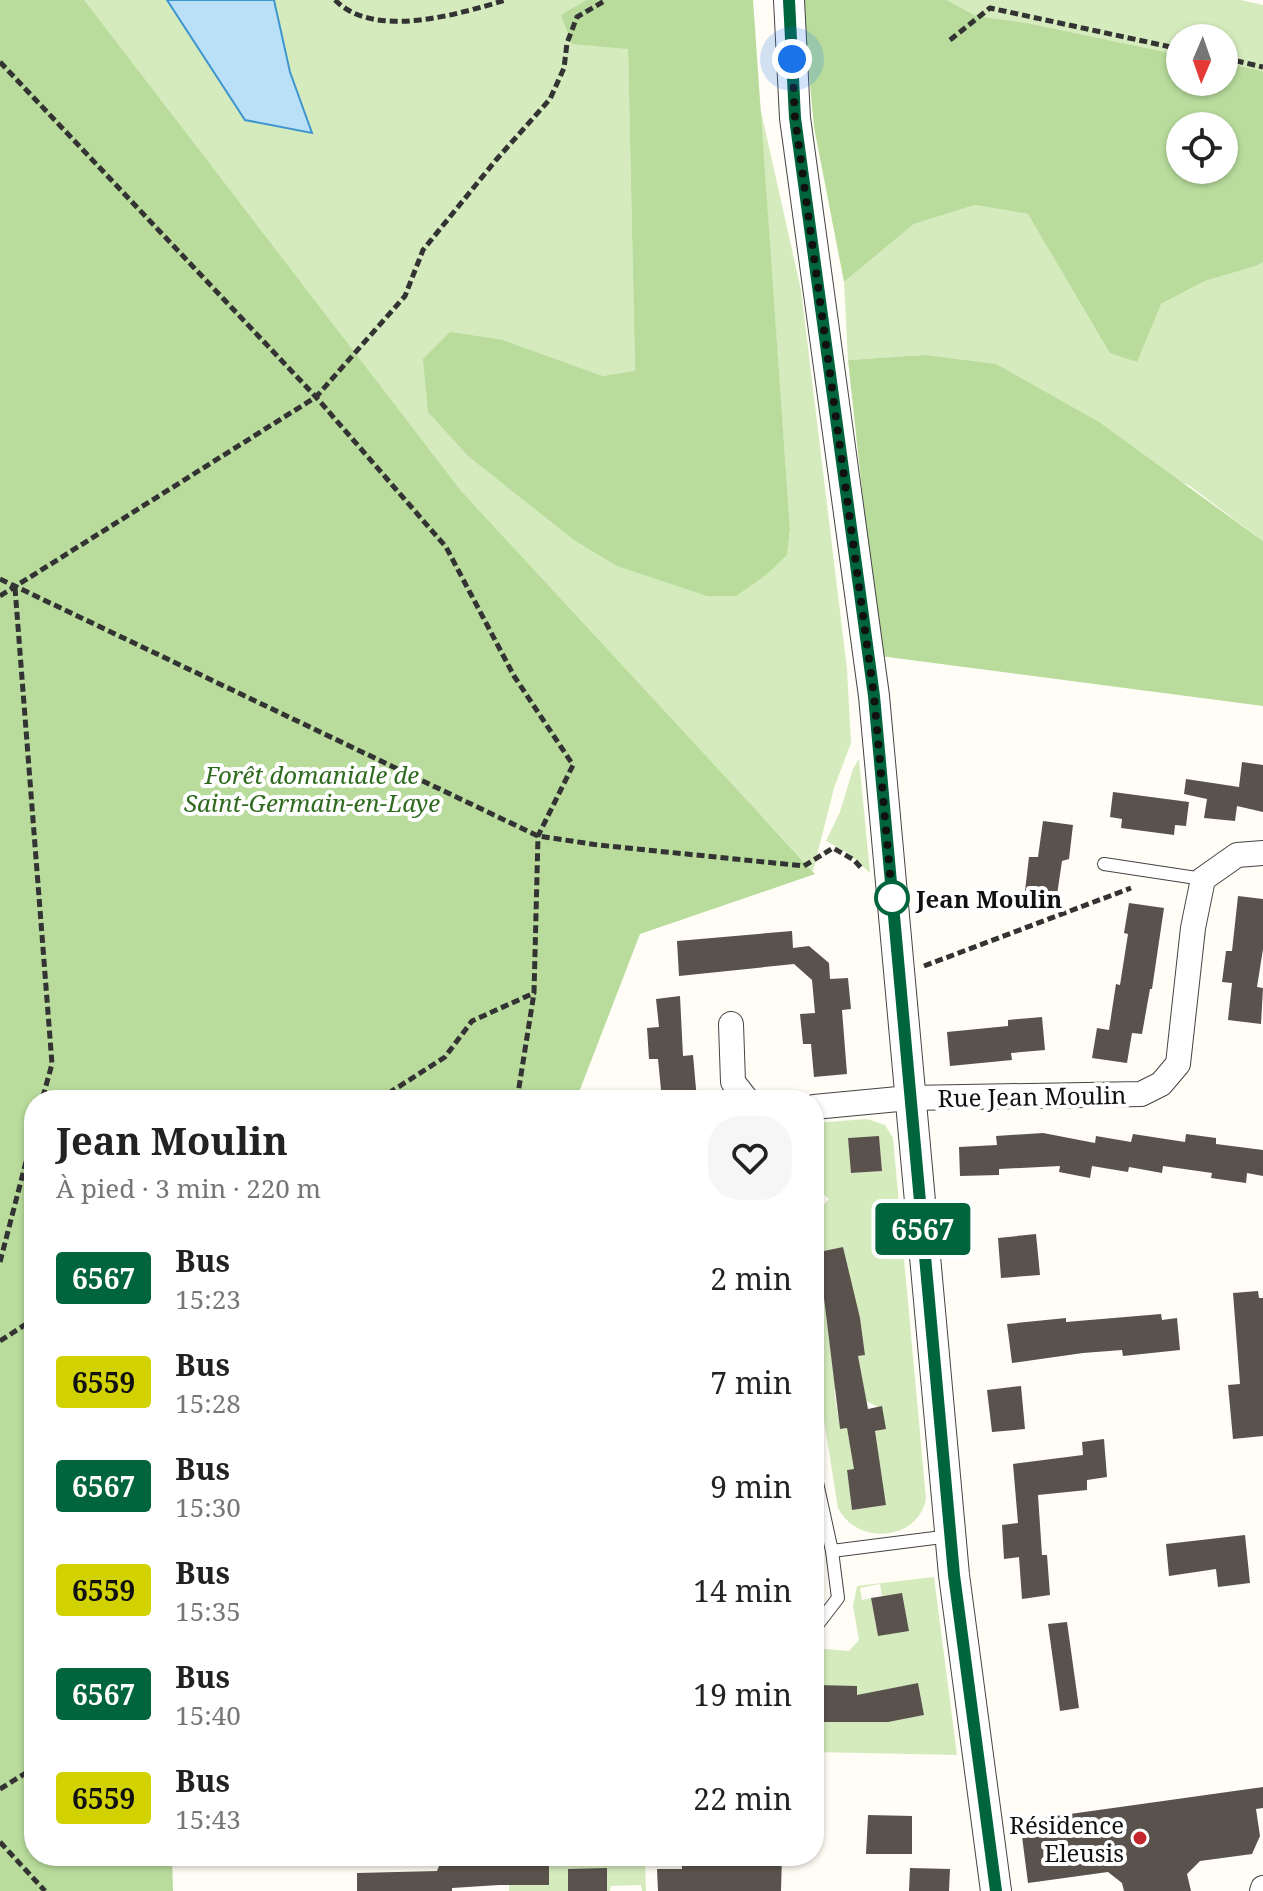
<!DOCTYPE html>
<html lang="fr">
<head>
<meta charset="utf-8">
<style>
	:root { --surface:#fff; --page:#f6f6f6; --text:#222; --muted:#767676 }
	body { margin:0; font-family:"Noto Serif",serif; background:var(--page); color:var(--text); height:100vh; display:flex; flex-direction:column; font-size:30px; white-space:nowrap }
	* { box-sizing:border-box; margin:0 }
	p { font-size:26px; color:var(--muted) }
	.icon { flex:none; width:44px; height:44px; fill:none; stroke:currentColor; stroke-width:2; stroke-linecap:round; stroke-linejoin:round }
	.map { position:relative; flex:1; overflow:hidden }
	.details { position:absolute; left:24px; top:1090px; width:800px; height:776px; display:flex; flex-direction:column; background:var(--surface); border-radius:32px; box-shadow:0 2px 6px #0004 }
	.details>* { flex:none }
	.badge { padding:0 16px; border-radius:6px; font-size:28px; line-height:52px }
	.needle { width:52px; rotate:182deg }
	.fabs { position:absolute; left:1166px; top:24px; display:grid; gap:16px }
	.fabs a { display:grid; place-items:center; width:72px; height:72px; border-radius:50%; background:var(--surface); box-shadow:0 2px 6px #0004; font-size:40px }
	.you { position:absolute; width:40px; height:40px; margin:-20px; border:6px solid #fff; border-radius:50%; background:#1a73e8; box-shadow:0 0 0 12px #1a73e833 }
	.map>.badge { position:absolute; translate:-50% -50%; box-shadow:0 0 0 4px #fff }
	.round { display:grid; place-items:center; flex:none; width:84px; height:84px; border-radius:32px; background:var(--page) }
	.summary { display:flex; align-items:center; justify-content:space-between; height:136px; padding:0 32px }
	h1 { font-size:38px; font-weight:700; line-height:60px }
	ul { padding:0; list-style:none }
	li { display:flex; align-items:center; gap:24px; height:104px; padding:0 32px }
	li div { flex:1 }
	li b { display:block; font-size:30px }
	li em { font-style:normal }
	li .badge { min-width:88px; font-weight:700; text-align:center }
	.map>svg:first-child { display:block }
	.green { fill:#d5ebbd; fill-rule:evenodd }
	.forest { fill:#b9dc9c; fill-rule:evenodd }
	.water { fill:#b9e0f7; stroke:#3f96cf; stroke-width:2 }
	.building { fill:#5a524d }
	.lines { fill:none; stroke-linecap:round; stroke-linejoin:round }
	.service-casing { stroke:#444; stroke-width:14 }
	.minor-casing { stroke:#444; stroke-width:26 }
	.tertiary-casing { stroke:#444; stroke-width:32 }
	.path { stroke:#333; stroke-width:5; stroke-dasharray:8 4; stroke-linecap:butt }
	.service { stroke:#fff; stroke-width:12 }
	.minor { stroke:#fff; stroke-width:24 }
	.tertiary { stroke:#fff; stroke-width:30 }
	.line-casing { stroke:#fff; stroke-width:18 }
	.line { stroke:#00643c; stroke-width:12 }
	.walk { stroke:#111; stroke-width:8; stroke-dasharray:0 14.4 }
	.stop-dot { fill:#fff; stroke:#00643c; stroke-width:4 }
	.poi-dot { fill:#c4262e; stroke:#fff; stroke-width:3 }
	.labels { text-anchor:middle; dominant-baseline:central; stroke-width:8; stroke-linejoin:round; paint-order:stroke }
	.park-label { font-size:24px; font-style:italic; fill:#2f6b1f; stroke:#fff }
	.stop-label { font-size:24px; font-weight:bold; fill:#111; stroke:#fff; text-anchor:start }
	.street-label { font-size:24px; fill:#111; stroke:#fff }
	.poi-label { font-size:24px; fill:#111; stroke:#fff; text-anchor:end }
</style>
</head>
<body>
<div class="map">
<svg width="1263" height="1891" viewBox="0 0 1263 1891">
	<rect width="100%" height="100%" fill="#fffdf5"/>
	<path class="green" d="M 24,0 L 586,0 L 562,15 L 628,48 L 635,372 L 603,376 L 503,340 L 787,555 L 790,529 L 760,107 L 801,290 L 847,669 L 851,743 L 834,788 L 813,871 L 266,293 Z
		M 947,0 L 1241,0 L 1263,5 L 1263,71 L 1224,63 L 1224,38 L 1180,38 L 1180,55 L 1027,23 L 976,16 Z
		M 975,205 L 1028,214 L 1052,253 L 1161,304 L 1205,281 L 1256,266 L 1263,262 L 1263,541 L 1190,486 L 924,355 L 848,360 L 844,282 L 914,224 Z
		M 859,759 L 870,873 L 848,853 L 826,841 L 840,812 L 853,769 Z
		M 867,1119 L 885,1125 L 893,1138 L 926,1499 C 918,1541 857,1546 838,1508 L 814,1358 L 814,1266 L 821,1298 L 853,1291 L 843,1247 L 814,1253 L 814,1215 L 829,1199 L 814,1185 L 814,1123 ZM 879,1137 L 882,1171 L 852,1173 L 848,1138 ZM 860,1320 L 865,1355 L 833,1360 ZM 863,1385 L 866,1401 L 878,1407 L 885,1429 L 849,1439 L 847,1428 L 840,1429 L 834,1390 ZM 880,1465 L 886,1505 L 852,1510 L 847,1470 Z
		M 934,1577 L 957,1755 L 814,1752 L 814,1648 L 849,1651 L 859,1640 L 853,1606 L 857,1586 ZM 880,1584 L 882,1596 L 902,1594 L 909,1630 L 878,1636 L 871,1598 L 862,1600 L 860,1588 ZM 918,1683 L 924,1715 L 884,1722 L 878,1691 ZM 817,1686 L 857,1686 L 857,1722 L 816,1721 Z
		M 509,1856 L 520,1885 L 548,1885 L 549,1856 L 645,1856 L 646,1891 L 642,1891 L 641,1885 L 611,1886 L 610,1891 L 607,1891 L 606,1868 L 568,1891 L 509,1891 Z"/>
	<path class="forest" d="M 0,0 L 84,0 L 461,491 L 815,874 L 640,934 L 576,1100 L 34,1100 L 34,1856 L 172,1856 L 173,1891 L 0,1891 Z
		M 586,0 L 753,0 L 790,529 L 787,555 L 766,575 L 736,596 L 707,596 L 617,566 L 574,540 L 468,456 L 428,412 L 423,359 L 450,332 L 503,340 L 603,376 L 635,371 L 628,49 L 572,44 L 561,15 Z
		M 802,0 L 947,0 L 976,16 L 1027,23 L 1180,55 L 1180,82 L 1224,82 L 1224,63 L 1263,71 L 1263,262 L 1256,266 L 1205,281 L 1161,304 L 1137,362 L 1110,353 L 1028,214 L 975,205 L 914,224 L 844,282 L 814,127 ZM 1180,126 L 1224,126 L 1224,170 L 1180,170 Z
		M 924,355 L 996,364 L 1099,422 L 1263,541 L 1263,706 L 880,656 L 848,360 Z"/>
	<path class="water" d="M 167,0 L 274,0 L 290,72 L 312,133 L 245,120 Z"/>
	<path class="building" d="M 1242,762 L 1263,765 L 1263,812 L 1237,806 L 1235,821 L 1204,818 L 1207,799 L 1184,794 L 1186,779 L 1239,787 Z
		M 1113,792 L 1189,802 L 1186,826 L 1175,825 L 1174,835 L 1121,828 L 1122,819 L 1110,817 Z
		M 1043,821 L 1073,825 L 1069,859 L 1062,861 L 1057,895 L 1025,891 L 1029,857 L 1038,857 Z
		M 1238,896 L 1263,899 L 1263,949 L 1257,987 L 1263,988 L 1261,1024 L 1228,1020 L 1232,983 L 1222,982 L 1226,951 L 1232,951 Z
		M 1129,903 L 1164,908 L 1152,989 L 1150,989 L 1142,1034 L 1132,1033 L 1127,1063 L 1092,1058 L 1097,1028 L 1109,1030 L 1116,984 L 1120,985 L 1128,934 L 1124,933 Z
		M 792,931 L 793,948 L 809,946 L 829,963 L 830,979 L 848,978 L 851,1009 L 842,1010 L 847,1074 L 814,1077 L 811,1044 L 803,1044 L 800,1014 L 815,1013 L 812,980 L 794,964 L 679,976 L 677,941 Z
		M 680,996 L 683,1056 L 693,1055 L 697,1100 L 662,1100 L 658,1059 L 649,1059 L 647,1028 L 659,1027 L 656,999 Z
		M 1042,1017 L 1045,1050 L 1011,1053 L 1012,1060 L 950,1066 L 947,1032 L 1008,1026 L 1008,1020 Z
		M 1043,1133 L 1095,1143 L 1096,1136 L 1131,1142 L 1133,1134 L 1185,1142 L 1186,1134 L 1216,1138 L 1216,1144 L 1263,1150 L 1263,1176 L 1247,1173 L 1246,1183 L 1211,1178 L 1212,1173 L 1163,1166 L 1162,1173 L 1129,1167 L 1128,1172 L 1092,1166 L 1090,1178 L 1059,1172 L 1060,1166 L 999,1169 L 999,1175 L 960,1176 L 959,1147 L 997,1145 L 996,1136 Z
		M 879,1136 L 882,1171 L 851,1173 L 848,1138 Z
		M 1036,1234 L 1040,1275 L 1001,1278 L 998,1238 Z
		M 843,1247 L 860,1318 L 865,1355 L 858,1356 L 868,1409 L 882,1406 L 886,1429 L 875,1431 L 886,1505 L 852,1510 L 847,1470 L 854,1469 L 847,1428 L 840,1429 L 824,1298 L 821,1298 L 814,1266 L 814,1253 Z
		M 1258,1291 L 1259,1298 L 1263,1298 L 1263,1436 L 1233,1439 L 1228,1385 L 1240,1384 L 1233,1293 Z
		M 1161,1314 L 1162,1320 L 1177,1318 L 1180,1350 L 1123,1356 L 1122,1350 L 1083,1353 L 1012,1363 L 1007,1324 L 1066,1318 L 1066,1322 Z
		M 1021,1386 L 1025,1429 L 992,1432 L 987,1390 Z
		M 1104,1439 L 1107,1477 L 1087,1480 L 1087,1490 L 1038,1495 L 1042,1555 L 1047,1555 L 1050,1595 L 1022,1599 L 1019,1557 L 1004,1559 L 1002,1525 L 1018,1523 L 1013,1464 L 1083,1455 L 1082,1442 Z
		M 1245,1535 L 1250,1583 L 1218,1587 L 1216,1569 L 1169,1576 L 1166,1544 Z
		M 902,1593 L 909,1631 L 878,1636 L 871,1598 Z
		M 1067,1622 L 1079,1708 L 1060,1711 L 1048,1624 Z
		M 918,1683 L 924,1715 L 888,1722 L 816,1722 L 817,1685 L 857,1686 L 857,1695 Z
		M 1263,1787 L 1263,1808 L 1256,1809 L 1260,1836 L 1252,1854 L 1200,1861 L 1187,1874 L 1191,1891 L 1124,1891 L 1122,1883 L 1108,1872 L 1028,1883 L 1020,1821 Z
		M 868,1815 L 912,1816 L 912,1854 L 866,1854 Z
		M 443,1856 L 549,1856 L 549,1885 L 499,1885 L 452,1888 L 452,1891 L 357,1891 L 357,1873 L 437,1871 Z
		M 682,1856 L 782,1856 L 781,1891 L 658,1891 L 657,1869 L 682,1869 Z
		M 607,1868 L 607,1891 L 568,1891 L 568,1869 Z
		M 910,1868 L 950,1869 L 949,1891 L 909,1891 Z"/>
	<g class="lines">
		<g class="service-casing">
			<path id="service" d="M 1104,864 L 1203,879
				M 814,1469 L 832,1551
				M 814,1625 L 818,1624 L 838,1598 L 832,1551 L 950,1536"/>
		</g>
		<g class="minor-casing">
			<path id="minor" d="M 731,1024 L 733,1082 L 747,1100
				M 814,1107 L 909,1098 L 1141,1094 L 1161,1084 L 1178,1064 L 1193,928 L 1203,879 L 1237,855 L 1263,853
				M 1262,1891 L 1263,1888"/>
		</g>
		<g class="tertiary-casing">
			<path id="tertiary" d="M 789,0 L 795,118 L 874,696 L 954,1575 L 996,1891"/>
		</g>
		<path class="path" d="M 335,0 C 375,40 458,14 506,0
			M 950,40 L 990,8 L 1180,49
			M 1224,58 L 1263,67
			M 0,62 L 316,397 L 446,547 L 514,676 L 573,765 L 538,836 L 534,993 L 472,1021 L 445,1057 L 378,1100
			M 0,579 L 538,836 L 598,845 L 804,866 L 833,848 L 854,860 L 863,870
			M 15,588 L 52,1064 L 42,1100
			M 0,596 L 316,397 L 405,296 L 423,250 L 496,160 L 550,99 L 564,68 L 567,43 L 577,17 L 606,0
			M 924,966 L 1131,888
			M 517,1100 L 534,993
			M 0,1262 L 34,1131
			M 0,1341 L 34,1319
			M 0,1789 L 34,1768
			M 0,1842 L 45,1891"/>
		<use href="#service" class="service"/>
		<use href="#minor" class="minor"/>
		<use href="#tertiary" class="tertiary"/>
	</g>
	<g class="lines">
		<g class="line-casing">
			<path id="line" d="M 789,0 L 795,118 L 874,696 L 954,1575 L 996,1891"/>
		</g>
		<use href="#line" class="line"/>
		<path class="walk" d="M 792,59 L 795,118 L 874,696 L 893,908 L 892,898"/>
	</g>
	<circle class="stop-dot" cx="892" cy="898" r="16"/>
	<circle class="poi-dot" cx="1140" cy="1838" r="8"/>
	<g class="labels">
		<g class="park-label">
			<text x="312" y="774">Forêt domaniale de<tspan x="312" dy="28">Saint-Germain-en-Laye</tspan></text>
		</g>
		<g class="stop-label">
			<text x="916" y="898">Jean Moulin</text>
		</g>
		<g class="street-label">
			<text transform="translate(1032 1096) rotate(-1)">Rue Jean Moulin</text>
		</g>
		<g class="poi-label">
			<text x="1124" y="1824">Résidence<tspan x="1124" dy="28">Eleusis</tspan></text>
		</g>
	</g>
</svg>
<div class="fabs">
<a><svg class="needle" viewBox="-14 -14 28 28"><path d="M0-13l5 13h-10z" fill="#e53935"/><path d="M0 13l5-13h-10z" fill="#767676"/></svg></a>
<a><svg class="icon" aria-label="locate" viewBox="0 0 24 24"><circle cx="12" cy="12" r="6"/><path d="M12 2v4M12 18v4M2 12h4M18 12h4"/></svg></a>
</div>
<div class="you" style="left:792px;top:59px"></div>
<b class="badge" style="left:923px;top:1229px;background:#00643c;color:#fff">6567</b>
<section class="details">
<div class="summary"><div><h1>Jean Moulin</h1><p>À pied · 3 min · 220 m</p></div><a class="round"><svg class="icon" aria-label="heart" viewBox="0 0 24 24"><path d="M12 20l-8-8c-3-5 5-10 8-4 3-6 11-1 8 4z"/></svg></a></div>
<ul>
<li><span class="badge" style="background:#00643c;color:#fff">6567</span><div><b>Bus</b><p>15:23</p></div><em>2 min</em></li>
<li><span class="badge" style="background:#d2d200;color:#111">6559</span><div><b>Bus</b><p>15:28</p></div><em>7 min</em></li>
<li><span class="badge" style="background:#00643c;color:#fff">6567</span><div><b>Bus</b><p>15:30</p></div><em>9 min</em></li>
<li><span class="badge" style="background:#d2d200;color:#111">6559</span><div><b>Bus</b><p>15:35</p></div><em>14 min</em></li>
<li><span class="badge" style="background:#00643c;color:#fff">6567</span><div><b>Bus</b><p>15:40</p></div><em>19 min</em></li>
<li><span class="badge" style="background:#d2d200;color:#111">6559</span><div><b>Bus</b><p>15:43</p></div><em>22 min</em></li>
</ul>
</section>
</div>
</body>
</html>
